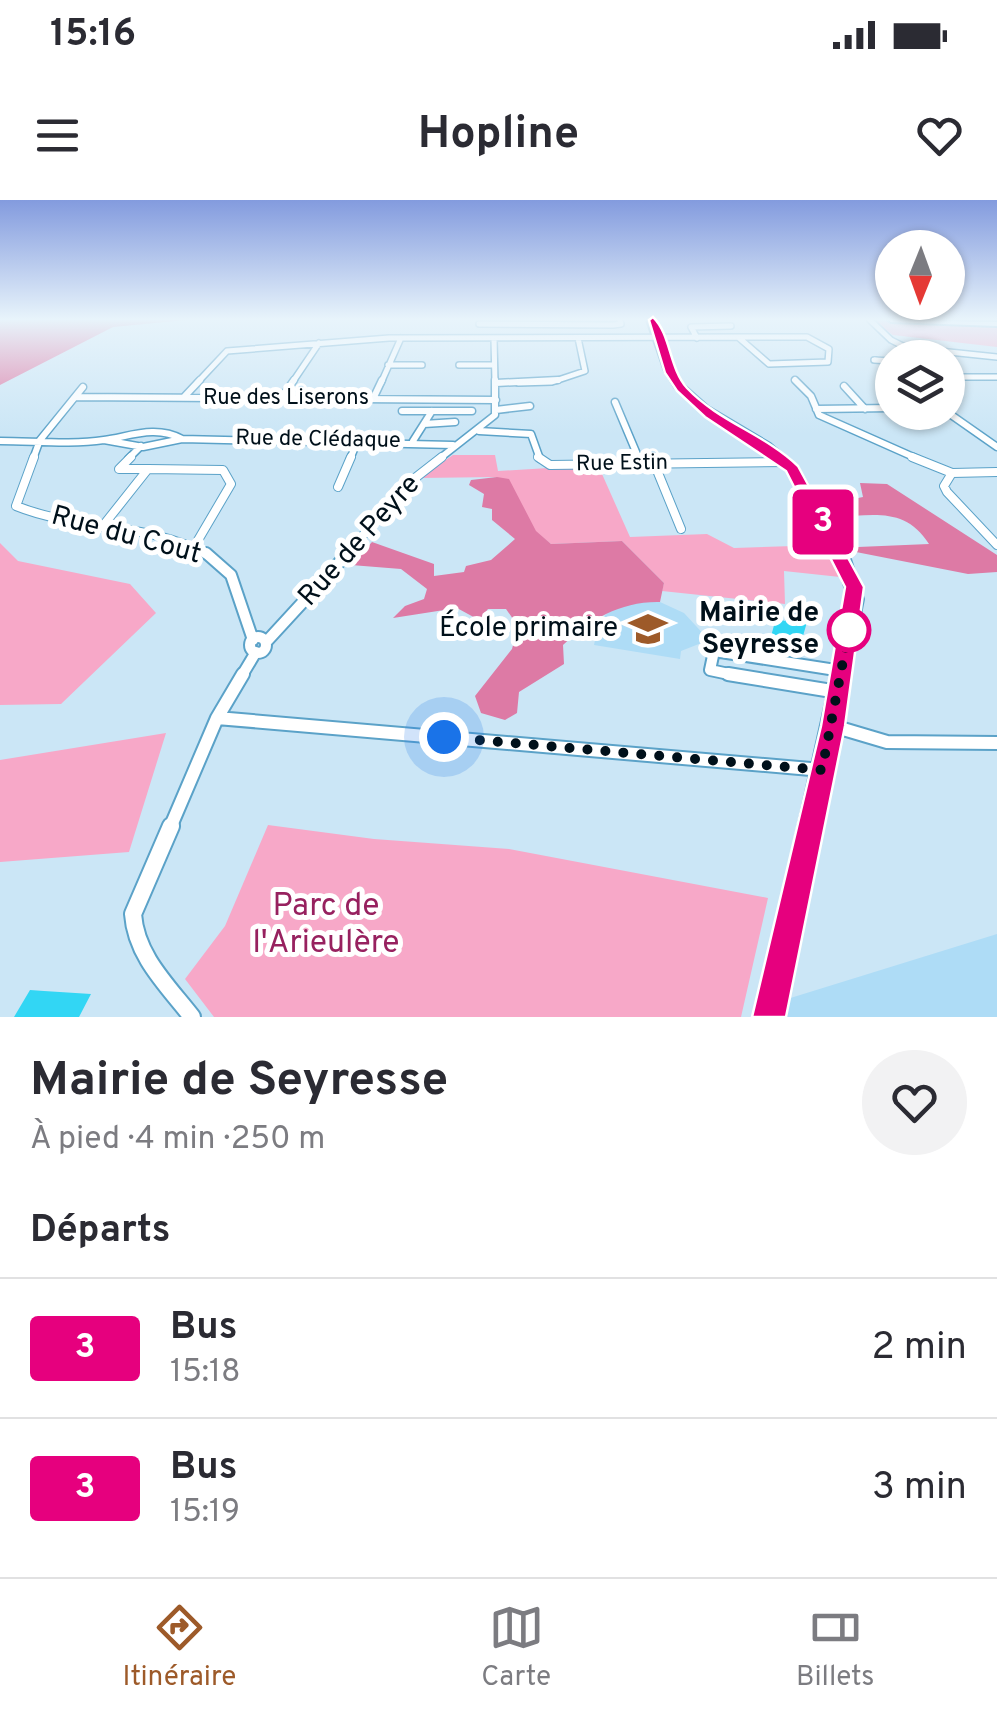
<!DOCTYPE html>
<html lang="fr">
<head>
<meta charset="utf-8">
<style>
	:root { --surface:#fff; --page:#f2f2f3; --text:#2b2b33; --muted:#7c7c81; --line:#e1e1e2; --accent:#9d5a29 }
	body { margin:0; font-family:Overpass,sans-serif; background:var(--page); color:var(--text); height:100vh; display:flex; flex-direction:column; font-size:38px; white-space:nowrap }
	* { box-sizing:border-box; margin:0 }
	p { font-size:32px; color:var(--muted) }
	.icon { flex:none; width:55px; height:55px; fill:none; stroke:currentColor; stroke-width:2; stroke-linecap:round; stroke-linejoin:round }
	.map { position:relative; height:817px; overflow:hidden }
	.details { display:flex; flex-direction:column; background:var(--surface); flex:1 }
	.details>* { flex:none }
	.badge { padding:0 20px; border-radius:8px; font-size:35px; line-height:65px }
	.needle { width:65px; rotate:181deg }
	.tools { position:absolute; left:875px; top:30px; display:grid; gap:20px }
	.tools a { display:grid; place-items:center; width:90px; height:90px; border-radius:50%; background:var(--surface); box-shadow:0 2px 8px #0004; font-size:50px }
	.you { position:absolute; width:50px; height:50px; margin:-25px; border:8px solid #fff; border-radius:50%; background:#1a73e8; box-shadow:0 0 0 15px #1a73e833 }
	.map>.badge { position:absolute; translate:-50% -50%; box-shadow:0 0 0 5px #fff }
	h2 { padding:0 30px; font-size:38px; line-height:90px }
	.round { display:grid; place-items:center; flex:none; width:105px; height:105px; border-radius:52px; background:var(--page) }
	.summary { display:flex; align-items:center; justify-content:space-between; height:170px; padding:0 30px }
	h1 { font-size:48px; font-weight:700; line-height:75px }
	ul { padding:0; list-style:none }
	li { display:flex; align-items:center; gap:30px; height:140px; padding:0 30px; border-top:2px solid var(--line) }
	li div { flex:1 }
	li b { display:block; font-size:38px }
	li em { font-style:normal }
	li .badge { min-width:110px; font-weight:700; text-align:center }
	.status { display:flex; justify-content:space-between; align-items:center; height:70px; padding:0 50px; background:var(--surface); direction:ltr }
	.status svg { height:28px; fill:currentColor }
	header { display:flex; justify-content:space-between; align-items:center; height:130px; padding:0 30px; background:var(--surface); font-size:45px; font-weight:700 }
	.tab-bar { display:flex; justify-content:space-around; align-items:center; height:140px; border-top:2px solid var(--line); background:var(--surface); font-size:28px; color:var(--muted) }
	.tab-bar a { display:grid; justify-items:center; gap:5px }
	.tab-bar .selected { color:var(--accent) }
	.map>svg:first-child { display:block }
	.built { fill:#aedcf6 }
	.green { fill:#f7a8c8 }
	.forest { fill:#dd7aa5 }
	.building { fill:#32d6f4 }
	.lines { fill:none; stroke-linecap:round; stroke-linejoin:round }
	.street-far5-casing { stroke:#5ba2c8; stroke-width:8 }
	.street-far4-casing { stroke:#5ba2c8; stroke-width:9 }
	.street-far3-casing { stroke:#5ba2c8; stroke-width:10 }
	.street-far2-casing { stroke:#5ba2c8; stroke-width:14 }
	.street-far1-casing { stroke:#5ba2c8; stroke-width:16 }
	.street-casing { stroke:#5ba2c8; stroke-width:20 }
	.secondary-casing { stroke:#5ba2c8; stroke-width:4 }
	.street-far5 { stroke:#fff; stroke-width:5 }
	.street-far4 { stroke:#fff; stroke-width:6 }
	.street-far3 { stroke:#fff; stroke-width:8 }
	.street-far2 { stroke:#fff; stroke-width:10 }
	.street-far1 { stroke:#fff; stroke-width:12 }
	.street { stroke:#fff; stroke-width:16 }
	.secondary { fill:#fff; fill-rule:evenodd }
	.line { fill:#e6007e; stroke:#fff; stroke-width:2.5 }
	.walk { stroke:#00101a; stroke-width:10; stroke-dasharray:0 18 }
	.stop-dot { fill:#fff; stroke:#e6007e; stroke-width:5 }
	.labels { text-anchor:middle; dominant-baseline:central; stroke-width:10; stroke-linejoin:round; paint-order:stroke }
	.far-street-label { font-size:22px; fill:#00101a; stroke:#fff }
	.street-label { font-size:28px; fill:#00101a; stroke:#fff }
	.stop-label { font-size:28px; font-weight:bold; fill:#00101a; stroke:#fff; text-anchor:end }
	.poi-label { font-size:28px; fill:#00101a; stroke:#fff; text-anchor:end }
	.near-park-label { font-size:32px; fill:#97215f; stroke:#fff }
</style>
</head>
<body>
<div class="status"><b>15:16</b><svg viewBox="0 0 49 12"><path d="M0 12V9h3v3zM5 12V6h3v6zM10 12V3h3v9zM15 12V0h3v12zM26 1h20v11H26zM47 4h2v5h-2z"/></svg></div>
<header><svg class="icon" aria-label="menu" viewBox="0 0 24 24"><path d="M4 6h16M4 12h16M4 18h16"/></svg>Hopline<svg class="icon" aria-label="heart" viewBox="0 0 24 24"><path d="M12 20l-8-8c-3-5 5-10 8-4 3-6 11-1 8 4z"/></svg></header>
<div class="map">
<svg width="997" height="817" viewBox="0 0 997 817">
	<rect width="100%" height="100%" fill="#cbe6f6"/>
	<path class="built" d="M 634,401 L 660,402 L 684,413 L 709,440 L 681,451 L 680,459 L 594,445 L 599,421 L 613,408 Z
		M 997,734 L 997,817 L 781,817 L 784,800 Z"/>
	<path class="green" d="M 873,120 L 997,124 L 997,147 L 893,135 Z
		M 453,255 L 495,255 L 498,271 L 598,265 L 630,337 L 707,334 L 734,348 L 825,345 L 840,377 L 784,371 L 785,404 L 662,391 L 664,383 L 622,341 L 551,344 L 536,332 L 497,277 L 419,278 Z
		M 0,343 L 18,361 L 130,384 L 156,413 L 61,504 L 0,505 Z
		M 166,533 L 129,652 L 0,662 L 0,560 Z
		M 268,625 L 374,639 L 509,649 L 768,698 L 741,817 L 214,817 L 185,779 L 225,726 Z"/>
	<path class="forest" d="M 0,120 L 186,120 L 113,127 L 0,185 Z
		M 497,277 L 509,279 L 536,331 L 551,344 L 622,341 L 664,383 L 660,402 C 622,401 590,419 563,445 L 564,464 L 519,492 L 517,513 L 505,520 L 481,513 L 475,496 L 512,449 L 518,426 L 506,409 L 488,409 L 479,420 L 457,408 L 393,418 L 405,406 L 424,399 L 427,389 L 401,369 L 351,365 L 372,342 L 434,364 L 434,376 L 464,372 L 466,366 L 491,360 L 515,339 L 492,320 L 492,309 L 482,307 L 484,294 L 469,285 L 471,280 Z
		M 860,283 L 887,284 L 997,355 L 997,372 L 968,374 L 856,352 L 858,347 L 929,344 C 906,307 874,315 835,317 L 824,305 L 863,297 Z"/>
	<path class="building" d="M 787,416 L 807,422 L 799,450 L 770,440 L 776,418 L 785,421 Z
		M 30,790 L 44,791 L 91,794 L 79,817 L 14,817 Z"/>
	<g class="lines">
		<g class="street-far5-casing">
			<path id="street-far5" d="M 870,120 L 891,140 L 927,158
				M 479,124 L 613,125 L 621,124 L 620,120
				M 738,137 L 807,137 L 829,149 L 828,162 L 769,164 Z
				M 494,138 L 495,183
				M 697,138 L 691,127 L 731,126
				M 911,148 L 997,157
				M 891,161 L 874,160 L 892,161
				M 388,165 L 422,165
				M 459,165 L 494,165
				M 948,177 L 997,177
				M 197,183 L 227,151 L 389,138 L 738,137
				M 292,183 L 319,143
				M 381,183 L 401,138
				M 518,183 L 552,182 L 585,171 L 578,138"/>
		</g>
		<g class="street-far4-casing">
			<path id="street-far4" d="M 795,180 L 811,196 L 819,215 L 918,259
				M 496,183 L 558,180
				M 844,186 L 865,209
				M 75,197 L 496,200
				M 184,197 L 200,180
				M 373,199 L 382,180
				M 280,200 L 294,180
				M 615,202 L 639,259
				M 816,209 L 892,208
				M 496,210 L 530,206
				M 402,211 L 472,211
				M 947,212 L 997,247
				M 424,224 L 455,222
				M 479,231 L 531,234 L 540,259
				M 104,240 L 143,247 L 182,239
				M 0,241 C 34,241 71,245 104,240 C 131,236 156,225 182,239 L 453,245
				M 413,241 L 432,211
				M 33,259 L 40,240 L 83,187
				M 128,259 L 141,246
				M 350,259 L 358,240
				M 439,259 L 495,215 L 495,180"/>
		</g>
		<g class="street-far3-casing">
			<path id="street-far3" d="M 34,257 L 16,306 C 78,331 152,322 209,356
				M 538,257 L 550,265 L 787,262
				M 638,257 L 641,263
				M 912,257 L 952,273 L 997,272
				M 654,263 L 681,329
				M 148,269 L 223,270 L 231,284 L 194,347
				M 952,273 L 944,286 L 947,292 L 997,345
				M 338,287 L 351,257
				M 102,327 L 148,269 L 119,269 L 131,257
				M 346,356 L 401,289 L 442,257"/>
		</g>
		<g class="street-far2-casing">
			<path id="street-far2" d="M 206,353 L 231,375 L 253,440
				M250 445a8 8 0 1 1 16 0a8 8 0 1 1-16 0Z
				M 268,440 L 348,353
				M 241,477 L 256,452
				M 743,477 L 710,470 L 714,451 L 842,471"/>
		</g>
		<g class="street-far1-casing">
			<path id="street-far1" d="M 728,474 L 838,492
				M 217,518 L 822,570
				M 833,526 L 887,542 L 997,543
				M 170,628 L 217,518 L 243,474"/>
		</g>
		<g class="street-casing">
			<path id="street" d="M 171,626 L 133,714 C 136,756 167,785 192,817"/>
		</g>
		<g class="secondary-casing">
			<path id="secondary" d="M 647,120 L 653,120 L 670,163 L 681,183 L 708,207 L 770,244 L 797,267 L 850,359 L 863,399 L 782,817 L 756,817 L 849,399 L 836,359 L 788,271 L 763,248 L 701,211 L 675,187 L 665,171 Z
				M 888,120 L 997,122 L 997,126 L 891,122 Z"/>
		</g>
		<use href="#street-far5" class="street-far5"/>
		<use href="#street-far4" class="street-far4"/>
		<use href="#street-far3" class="street-far3"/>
		<use href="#street-far2" class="street-far2"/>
		<use href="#street-far1" class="street-far1"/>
		<use href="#street" class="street"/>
		<use href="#secondary" class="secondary"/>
	</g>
	<linearGradient id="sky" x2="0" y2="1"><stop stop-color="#839bde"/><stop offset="0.51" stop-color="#e8f4fb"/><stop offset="1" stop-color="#e8f4fb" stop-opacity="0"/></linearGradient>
	<rect width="997" height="234" fill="url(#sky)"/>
	<path class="line" d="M 653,117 C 671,134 669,168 687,188 C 719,222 765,234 798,266 L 864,387 L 845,526 L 786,817 L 752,817 L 821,526 L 845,387 L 786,271 L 705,217 L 677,191 L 665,173 L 649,120 Z"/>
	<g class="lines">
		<path class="walk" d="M 444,537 L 822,570 L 849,430"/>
	</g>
	<defs>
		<g id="school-bare" transform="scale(3)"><path d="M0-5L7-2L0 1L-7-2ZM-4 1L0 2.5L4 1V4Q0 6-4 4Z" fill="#9d5a29" stroke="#fff" stroke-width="2.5" paint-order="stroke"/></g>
	</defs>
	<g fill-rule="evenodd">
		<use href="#school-bare" x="648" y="429"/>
	</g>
	<circle class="stop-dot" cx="849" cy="430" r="20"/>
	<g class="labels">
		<g class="far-street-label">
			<text x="286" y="198">Rue des Liserons</text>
			<text transform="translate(318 240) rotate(1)">Rue de Clédaque</text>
			<text transform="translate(622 264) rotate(-1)">Rue Estin</text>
		</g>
		<g class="street-label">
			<text transform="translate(126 336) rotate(15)">Rue du Cout</text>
			<text transform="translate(360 341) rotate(-48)">Rue de Peyre</text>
		</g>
		<g class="stop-label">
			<text x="819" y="414">Mairie de<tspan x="819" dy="32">Seyresse</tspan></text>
		</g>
		<g class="poi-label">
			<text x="618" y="429">École primaire</text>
		</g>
		<g class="near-park-label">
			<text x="326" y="707">Parc de<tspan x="326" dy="37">l'Arieulère</tspan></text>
		</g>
	</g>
</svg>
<div class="tools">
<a><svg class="needle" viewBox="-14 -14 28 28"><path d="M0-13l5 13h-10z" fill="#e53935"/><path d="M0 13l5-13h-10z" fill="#7c7c81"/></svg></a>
<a><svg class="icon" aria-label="layers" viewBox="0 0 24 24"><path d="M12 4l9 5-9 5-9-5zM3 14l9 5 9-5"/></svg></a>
</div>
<div class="you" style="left:444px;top:537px"></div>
<b class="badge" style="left:823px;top:322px;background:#e6007e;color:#fff">3</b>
</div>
<section class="details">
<div class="summary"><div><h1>Mairie de Seyresse</h1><p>À pied · 4 min · 250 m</p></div><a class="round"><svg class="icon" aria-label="heart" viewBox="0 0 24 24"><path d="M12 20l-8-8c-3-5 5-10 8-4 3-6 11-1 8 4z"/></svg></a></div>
<h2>Départs</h2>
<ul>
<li><span class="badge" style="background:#e6007e;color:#fff">3</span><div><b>Bus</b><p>15:18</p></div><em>2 min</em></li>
<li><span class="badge" style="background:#e6007e;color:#fff">3</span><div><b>Bus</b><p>15:19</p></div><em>3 min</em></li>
</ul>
</section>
<nav class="tab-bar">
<a class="selected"><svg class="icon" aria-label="directions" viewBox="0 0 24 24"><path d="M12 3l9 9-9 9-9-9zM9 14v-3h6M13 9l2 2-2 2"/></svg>Itinéraire</a>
<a><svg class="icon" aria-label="map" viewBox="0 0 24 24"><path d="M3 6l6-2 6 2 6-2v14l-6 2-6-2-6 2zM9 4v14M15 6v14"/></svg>Carte</a>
<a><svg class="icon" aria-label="tickets" viewBox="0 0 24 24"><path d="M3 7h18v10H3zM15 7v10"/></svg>Billets</a>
</nav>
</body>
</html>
